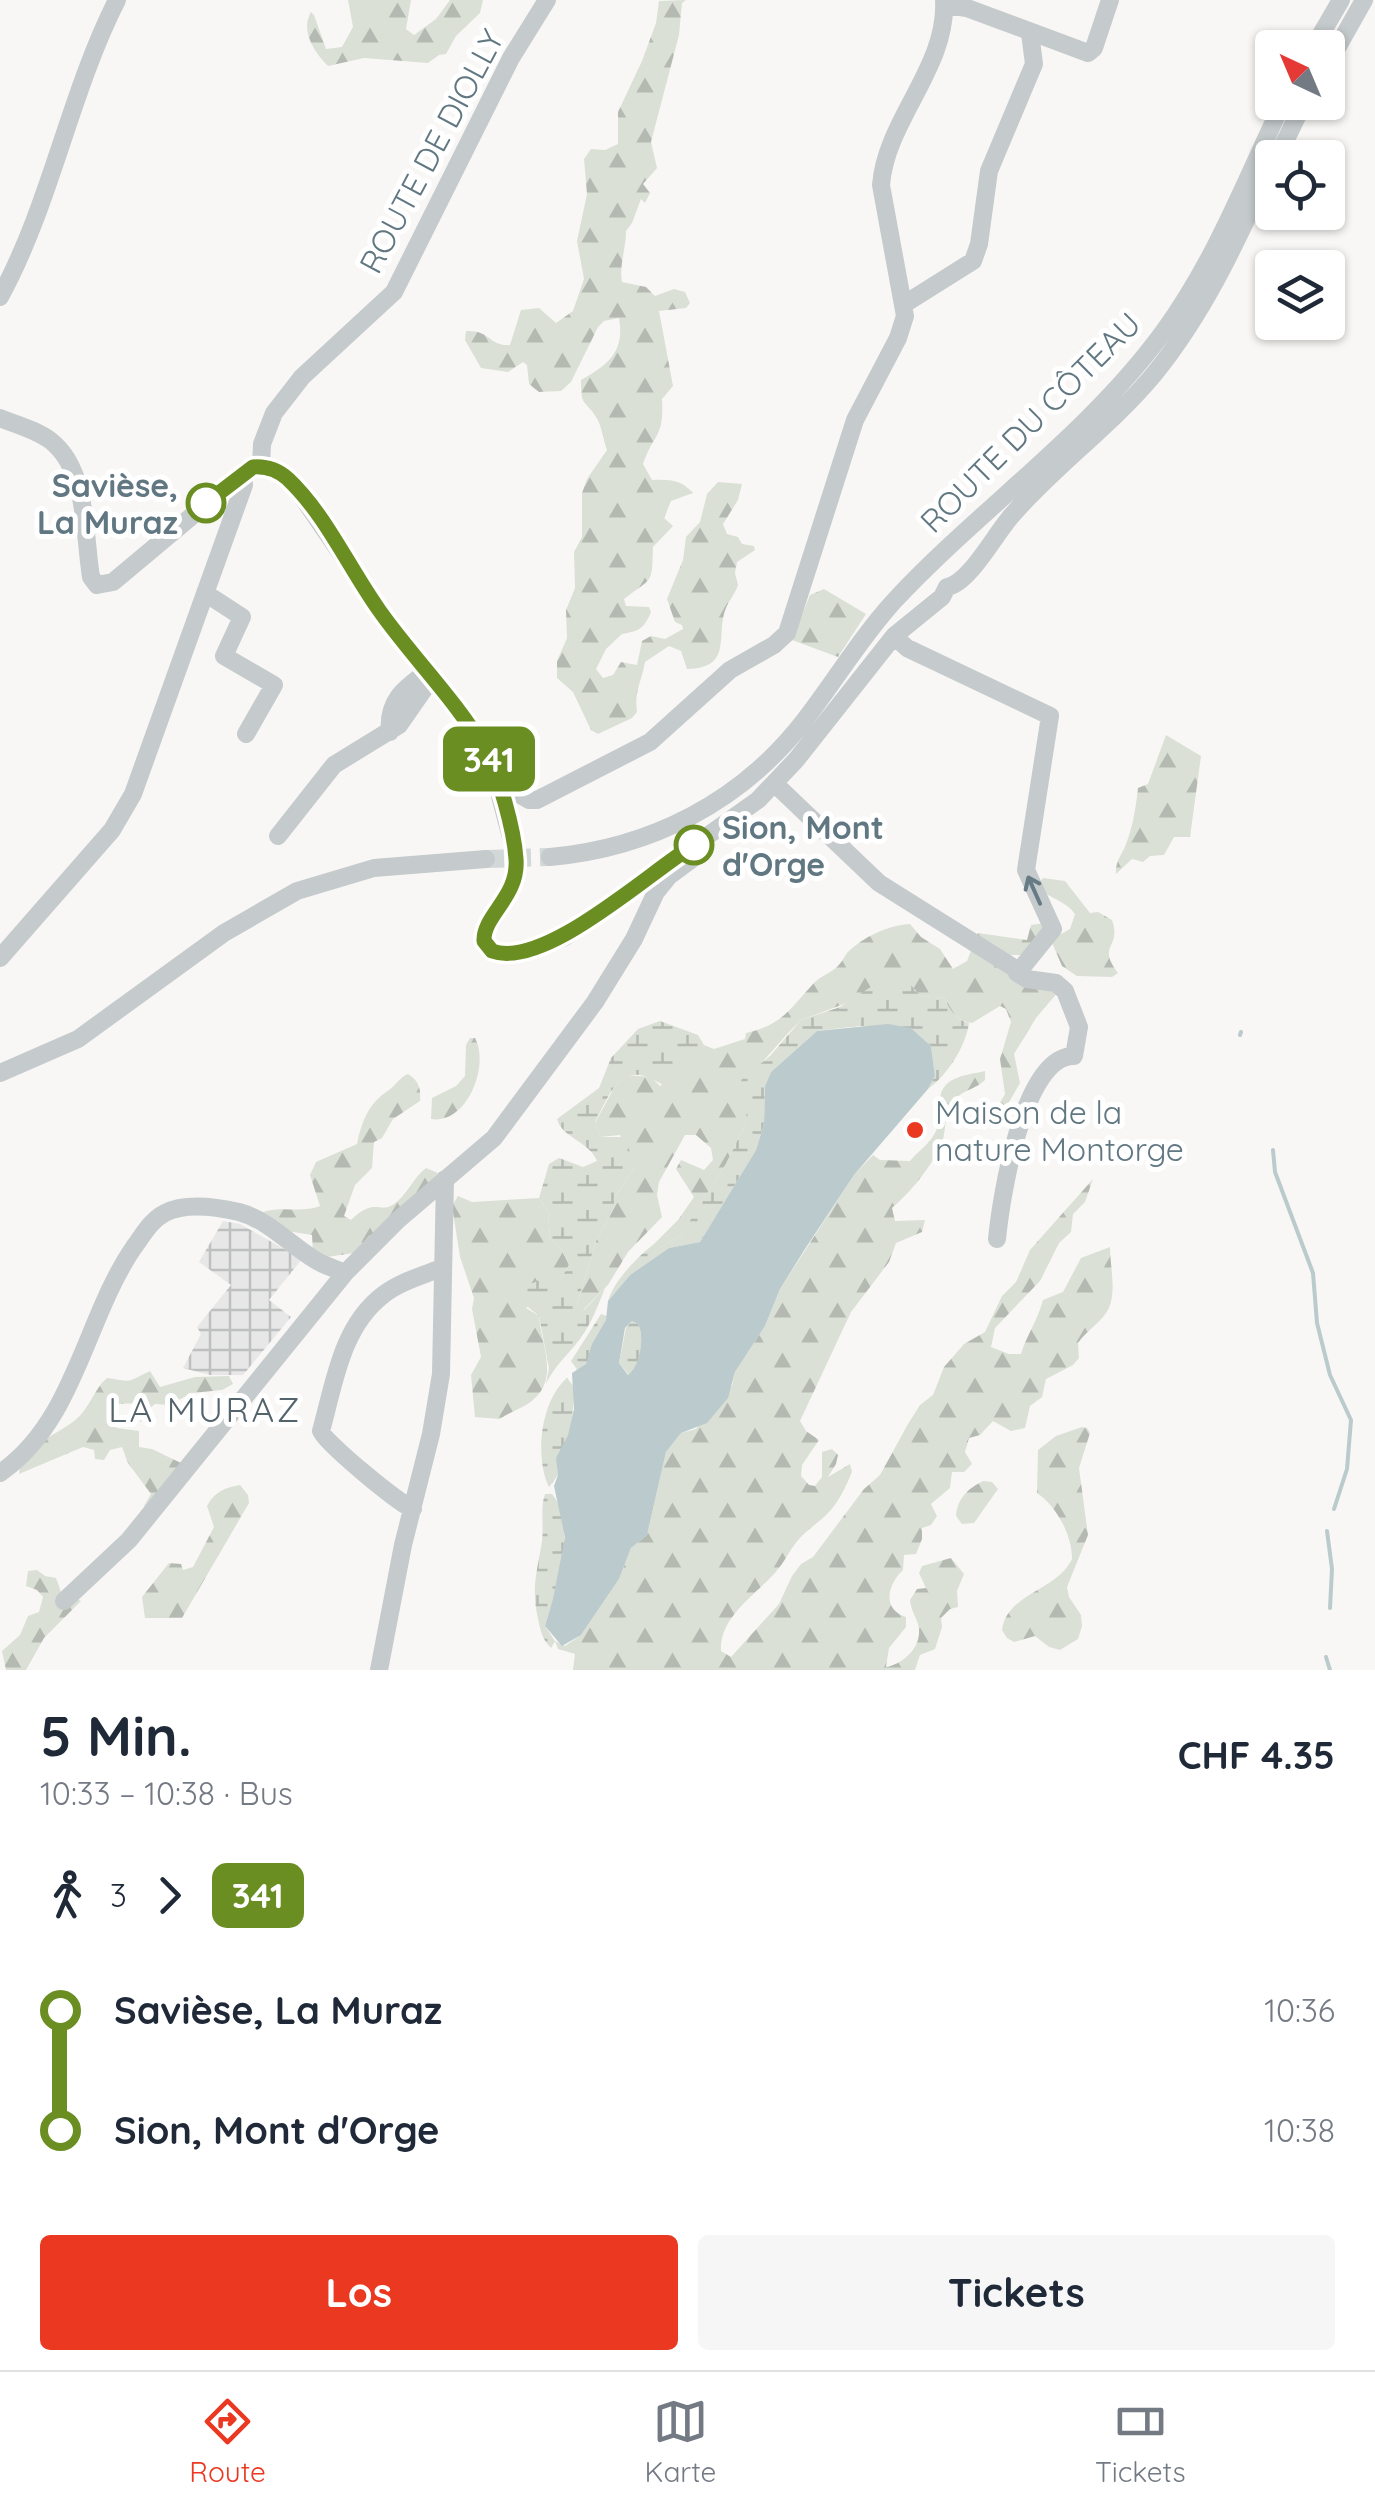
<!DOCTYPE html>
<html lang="de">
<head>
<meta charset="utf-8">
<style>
	:root { --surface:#fff; --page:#f6f6f7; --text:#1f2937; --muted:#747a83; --line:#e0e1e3; --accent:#eb3821 }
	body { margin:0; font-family:Quicksand,sans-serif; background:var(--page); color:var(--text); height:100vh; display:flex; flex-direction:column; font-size:38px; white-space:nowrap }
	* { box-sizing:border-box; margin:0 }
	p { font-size:32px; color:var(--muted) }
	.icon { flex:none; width:55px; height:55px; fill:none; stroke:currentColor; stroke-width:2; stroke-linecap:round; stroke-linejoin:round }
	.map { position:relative; height:1670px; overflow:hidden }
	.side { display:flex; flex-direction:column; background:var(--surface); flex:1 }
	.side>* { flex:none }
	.badge { padding:0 20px; border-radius:15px; font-size:35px; line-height:65px }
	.needle { width:65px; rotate:316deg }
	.buttons { position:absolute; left:1255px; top:30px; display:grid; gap:20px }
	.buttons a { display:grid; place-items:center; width:90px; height:90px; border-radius:10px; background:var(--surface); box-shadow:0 2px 8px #0004; font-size:50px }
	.map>.badge { position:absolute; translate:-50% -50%; box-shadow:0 0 0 5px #fff }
	.legs { display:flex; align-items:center; gap:15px; height:110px; padding:0 40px; font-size:32px }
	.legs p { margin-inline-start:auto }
	.summary { display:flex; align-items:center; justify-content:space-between; height:170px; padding:0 40px }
	h1 { font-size:55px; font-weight:800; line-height:75px }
	.action { display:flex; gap:20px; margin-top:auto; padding:20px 40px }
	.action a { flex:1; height:115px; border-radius:10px; background:var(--accent); color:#fff; font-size:40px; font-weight:800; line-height:115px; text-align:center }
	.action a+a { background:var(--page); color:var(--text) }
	ul { padding:0 40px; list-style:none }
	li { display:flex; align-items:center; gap:35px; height:120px; font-size:38px }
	li i { display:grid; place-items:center; width:15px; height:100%; margin:0 12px; background:currentColor }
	li i::after { content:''; width:25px; height:25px; margin:-12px; border:8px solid; border-radius:50%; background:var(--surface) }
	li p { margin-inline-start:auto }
	li:first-child i { background:linear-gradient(#0000 50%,currentColor 0) }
	li:last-child i { background:linear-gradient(currentColor 50%,#0000 0) }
	.tab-bar { display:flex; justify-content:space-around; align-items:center; height:140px; border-top:2px solid var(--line); background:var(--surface); font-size:28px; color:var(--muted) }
	.tab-bar a { display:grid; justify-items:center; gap:5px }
	.tab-bar .on { color:var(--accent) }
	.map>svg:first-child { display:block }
	.industrial { fill:url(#industrial-grid) }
	.forest { fill:url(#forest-firs) }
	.wetland { fill:url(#wetland-marsh) }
	.water { fill:#bbcacc; fill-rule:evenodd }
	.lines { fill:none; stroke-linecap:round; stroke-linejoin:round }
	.stream { stroke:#bbcacc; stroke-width:4 }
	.minor-tunnel { stroke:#d2d7d8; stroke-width:18; stroke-dasharray:18 9; stroke-linecap:butt }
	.minor { stroke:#c5cacc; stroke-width:18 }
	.oneway { stroke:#667b85 }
	.line-1-casing { stroke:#fff; stroke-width:22 }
	.line-1 { stroke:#6b8e23; stroke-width:15 }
	.stop-1-dot { fill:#fff; stroke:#6b8e23; stroke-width:5 }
	.poi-dot { fill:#eb3821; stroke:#fff; stroke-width:4 }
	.labels { text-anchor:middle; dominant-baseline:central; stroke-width:10; stroke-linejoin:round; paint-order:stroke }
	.street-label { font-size:32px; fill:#617781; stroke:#fff }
	.stop-label { font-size:32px; font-weight:bold; fill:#617781; stroke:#fff; text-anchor:end }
	.poi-label { font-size:32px; fill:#617781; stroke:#fff; text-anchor:start }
	.neighbourhood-label { font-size:35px; letter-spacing:2.5px; fill:#54646c; stroke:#fff }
</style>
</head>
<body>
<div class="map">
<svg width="1375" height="1670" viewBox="0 0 1375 1670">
	<defs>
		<pattern id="industrial-grid" width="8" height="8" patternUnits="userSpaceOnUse" patternTransform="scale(2.5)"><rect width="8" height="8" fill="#e6e7e6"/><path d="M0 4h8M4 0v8" fill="none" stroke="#bec0c0"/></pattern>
		<pattern id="forest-firs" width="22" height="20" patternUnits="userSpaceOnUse" patternTransform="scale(2.5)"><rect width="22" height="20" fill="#dae0d5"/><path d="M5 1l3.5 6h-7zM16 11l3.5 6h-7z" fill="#b4bab2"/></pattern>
		<pattern id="wetland-marsh" width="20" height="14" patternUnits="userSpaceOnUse" patternTransform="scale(2.5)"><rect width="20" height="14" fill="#dae0d5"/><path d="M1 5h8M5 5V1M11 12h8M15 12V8" fill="none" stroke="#b4bab2"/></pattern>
	</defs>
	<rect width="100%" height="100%" fill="#f8f7f5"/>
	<path class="industrial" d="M 223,1221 L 240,1224 L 302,1259 L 269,1300 L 291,1317 L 243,1375 L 210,1375 L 183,1368 L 201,1334 L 197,1327 L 231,1285 L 199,1262 Z"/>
	<path class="forest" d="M 348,0 L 411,0 L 406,29 L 414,35 L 436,19 L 450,0 L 483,0 L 480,13 L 456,36 L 446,54 L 439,55 L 428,63 L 364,58 L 328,66 C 314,52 300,30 311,12 L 314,15 L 326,49 L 342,47 L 353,27 Z
		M 686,0 L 682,3 L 679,35 L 651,142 L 657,168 L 643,184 L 650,193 L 645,203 L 641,199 L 632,223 L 626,231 C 626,249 619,265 622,282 L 646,287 L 655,296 L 674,289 L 685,292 L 690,303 L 686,308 L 659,311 L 673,386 L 662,399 C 664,438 655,431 643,464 L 652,480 C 669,479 682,480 693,493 L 671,501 L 664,518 L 673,526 L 653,547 C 652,585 653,577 624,599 L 626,606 L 649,607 L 651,612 C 644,629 639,631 622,634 L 606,649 L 596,669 L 603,678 L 613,675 L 621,662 L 637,665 L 642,641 L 651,636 L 665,639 L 683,629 L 682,625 L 675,622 L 667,599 L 683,560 L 686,537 L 700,522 L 707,494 L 718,482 L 742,484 L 738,500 L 723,524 L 727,534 L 738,537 L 742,544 L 754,546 L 755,550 L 737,562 L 735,573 L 738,585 C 735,594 730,599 726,608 C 715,635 734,668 687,669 L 681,651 L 669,646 L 645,662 C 642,681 634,690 637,712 L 632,718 L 598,734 L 591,730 L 573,692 L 557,678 L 557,661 L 567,638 L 566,610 L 575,588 L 574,552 L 582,537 L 582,493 L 587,479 L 607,450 C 603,440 602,426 596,417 C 584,398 581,408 581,380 C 608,365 625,352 619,318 L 604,321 L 598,327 L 571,382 L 561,391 L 539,392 L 529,384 L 527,365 L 523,362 L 508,372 L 481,368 L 465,340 L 466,331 C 491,330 488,346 510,345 L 521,310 L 539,308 L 556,323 L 573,311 L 584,279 L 577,241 L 587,194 L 584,159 L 591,149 L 605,150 L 618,144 L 618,112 L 642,61 L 656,23 L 659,1 Z
		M 824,589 L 866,614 L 838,657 L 792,640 L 810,595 Z
		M 1166,735 L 1201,756 L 1190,837 L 1174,837 L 1164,855 L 1150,856 L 1143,862 L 1132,859 L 1116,874 C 1115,861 1122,855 1126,844 C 1133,826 1136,807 1138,788 L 1148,784 Z
		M 1043,878 L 1065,881 L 1090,913 L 1098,912 L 1112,920 C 1122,949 1096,944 1118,973 L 1112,977 L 1077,976 L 1062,966 L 1050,938 L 1025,955 L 1007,955 L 1059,991 L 1036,1018 L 1014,1054 L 1020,1083 L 1004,1111 L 998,1106 L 1005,1094 L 1000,1059 L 1011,1022 L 1006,1009 L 1000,1006 L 972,1023 C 956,1021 951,1012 944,998 L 921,996 L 906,981 L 801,1020 L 789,1032 L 759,1066 L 744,1127 L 726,1164 L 682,1234 L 655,1251 L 654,1244 L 678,1220 L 694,1197 L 676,1169 L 681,1160 L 704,1170 L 713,1160 L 711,1148 L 696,1135 L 685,1135 L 659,1182 L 657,1195 L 662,1217 L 628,1252 L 608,1285 L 583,1310 L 577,1304 L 596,1241 L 613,1210 L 615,1197 L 634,1168 L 620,1135 L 600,1137 L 595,1123 L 615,1086 L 626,1075 L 651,1077 L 660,1086 L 704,1045 L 714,1049 L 745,1039 L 746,1033 C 782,1025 790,1009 813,984 C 820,976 831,973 838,966 C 842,962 844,957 847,953 C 863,937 888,925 910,924 L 921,937 L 940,949 L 953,969 L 967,961 L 978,933 L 1027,940 L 1031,925 L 1045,923 L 1056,937 L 1070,929 L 1075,914 C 1066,901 1049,898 1036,887 Z
		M 470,1038 L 475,1038 C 490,1065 467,1125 431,1119 L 432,1098 L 456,1086 L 465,1076 L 466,1045 Z
		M 985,1071 L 985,1080 C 975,1090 961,1090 953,1102 C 943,1115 947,1132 941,1146 C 930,1168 910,1193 892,1208 L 895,1221 L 925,1220 L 922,1232 L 896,1243 L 889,1262 L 851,1312 L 800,1421 L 806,1431 L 819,1440 L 802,1465 L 801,1476 L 809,1485 L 815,1486 L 822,1477 L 822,1452 L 832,1449 L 838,1455 L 836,1464 L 828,1477 L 850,1464 L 852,1472 C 846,1486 840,1500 829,1512 C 819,1523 804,1531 795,1544 C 787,1555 782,1566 772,1576 C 752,1597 719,1619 721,1651 L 731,1657 L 779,1604 L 792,1576 L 801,1564 L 813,1557 L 864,1489 L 880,1475 L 908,1424 L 920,1405 L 933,1395 L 944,1367 L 964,1344 L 985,1332 L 1002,1296 L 1016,1282 L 1030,1250 L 1093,1179 L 1085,1202 L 1073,1214 L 1071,1232 L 1059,1243 L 1040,1281 L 995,1328 L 991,1347 L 1009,1354 L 1021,1354 C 1027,1334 1037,1322 1043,1300 L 1063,1292 L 1081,1258 L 1110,1247 C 1110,1268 1118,1296 1106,1313 C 1098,1325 1086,1331 1078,1343 L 1079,1358 L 1073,1365 L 1046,1379 L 1042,1397 L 1030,1406 L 1025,1428 L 1011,1431 L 993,1421 L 980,1435 L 969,1438 L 965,1452 L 972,1464 L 964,1472 L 952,1472 L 950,1488 L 931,1504 L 937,1516 L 931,1525 L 922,1528 L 922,1539 L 916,1554 L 904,1555 L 903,1570 C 888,1584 881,1609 906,1617 L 906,1627 L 889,1648 L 886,1667 C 904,1664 924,1645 918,1624 C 915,1615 911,1610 910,1600 L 917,1589 L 926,1588 L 919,1573 L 922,1566 L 951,1558 L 964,1574 L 957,1591 L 958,1607 L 950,1609 L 941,1618 L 942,1627 L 935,1649 L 920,1655 L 915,1670 L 573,1670 L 575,1654 L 558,1649 L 555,1641 L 565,1646 L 581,1635 L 619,1579 L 631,1548 L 647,1535 L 666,1452 L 681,1433 L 696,1429 L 732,1386 L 735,1372 L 765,1326 L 780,1289 L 854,1175 L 873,1155 L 880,1160 L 910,1161 C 919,1150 930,1144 936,1131 C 941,1118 938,1111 940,1099 C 942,1076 968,1075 985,1071 Z
		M 408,1074 C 419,1081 421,1088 420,1101 L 393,1119 L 382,1138 L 374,1142 L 372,1168 L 355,1185 L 344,1216 L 351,1220 C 376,1196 379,1215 394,1204 C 407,1195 413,1178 426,1168 L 438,1173 L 435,1180 L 375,1234 L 369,1236 L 354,1253 L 320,1258 L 313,1253 L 312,1235 L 268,1228 L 259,1214 C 277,1204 300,1214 320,1206 L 310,1175 L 316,1162 L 357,1144 C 362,1120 369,1103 389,1090 C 397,1084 399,1078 408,1074 Z
		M 458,1196 L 472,1202 L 539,1198 L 548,1212 L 550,1239 L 562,1250 L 569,1265 L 562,1277 L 526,1308 L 539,1316 C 541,1344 559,1377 534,1399 C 526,1407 511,1411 500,1419 L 475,1417 L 471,1375 L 481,1357 L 472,1309 L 474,1298 L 460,1257 L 452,1206 Z
		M 150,1371 L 160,1387 L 195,1377 L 229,1376 L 233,1384 L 222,1390 L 192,1393 L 169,1405 L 155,1404 L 146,1411 L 140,1423 L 140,1403 L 118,1404 L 111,1422 L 117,1428 L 139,1431 L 139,1447 L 152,1449 L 181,1463 L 147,1508 L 144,1506 L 151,1494 L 128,1463 L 122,1447 L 110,1450 L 104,1460 L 95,1459 L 94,1450 L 83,1447 L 19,1474 C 22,1446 55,1436 74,1421 C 89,1410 94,1389 107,1378 C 134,1382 125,1383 150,1371 Z
		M 1082,1427 L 1087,1428 L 1090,1433 L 1079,1468 L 1088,1535 L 1067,1587 L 1069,1597 L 1081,1615 L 1082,1626 L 1078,1639 L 1060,1650 L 1049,1647 L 1035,1636 L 1014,1642 L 1007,1638 L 1002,1630 C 1007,1593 1057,1591 1072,1559 C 1072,1534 1056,1506 1037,1493 L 1038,1450 L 1056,1436 Z
		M 983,1481 L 992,1482 L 998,1489 L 974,1523 L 962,1524 L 956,1516 C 958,1497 968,1489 983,1481 Z
		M 240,1485 L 248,1495 L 249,1503 L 182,1618 L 145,1618 L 142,1597 L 169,1563 L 181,1564 L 183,1570 L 193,1567 L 214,1527 L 207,1506 C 214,1492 226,1487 240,1485 Z
		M 37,1570 L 45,1576 L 56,1578 L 61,1592 L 81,1601 L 44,1638 L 26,1670 L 6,1670 L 2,1651 L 20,1635 L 28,1616 L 39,1612 L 43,1597 L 37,1590 L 26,1586 L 28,1571 Z"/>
	<path class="wetland" d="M 892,977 L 906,980 L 921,996 L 944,998 C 950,1010 955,1020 969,1023 C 965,1048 948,1074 928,1089 L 935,1076 L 931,1046 L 911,1028 L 858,1026 L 817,1031 L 771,1072 L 765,1086 L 764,1124 L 756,1150 L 700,1242 L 669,1248 L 630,1275 L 608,1301 C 614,1281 637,1257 654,1244 L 656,1250 L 682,1234 L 686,1227 L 726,1164 L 744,1127 L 748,1107 L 736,1093 L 742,1079 L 770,1056 L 801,1020 L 840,1007 L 880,981 Z
		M 660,1021 L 698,1035 L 704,1045 L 679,1070 L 673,1087 C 660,1086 656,1079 644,1076 C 616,1068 606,1103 595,1122 L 600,1137 L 626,1137 L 634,1168 L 615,1197 L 613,1210 L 596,1241 L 577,1304 L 584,1310 L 605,1288 C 598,1306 591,1324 580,1339 C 568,1355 554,1366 546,1384 L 549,1368 L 539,1316 L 518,1299 L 518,1289 L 550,1276 L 562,1277 L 569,1265 L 562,1250 L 550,1239 L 548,1212 L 539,1198 L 549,1164 L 559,1158 L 583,1167 L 597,1161 C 589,1141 562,1138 557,1119 L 599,1088 L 611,1058 L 638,1029 Z
		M 601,1314 L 607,1316 L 606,1320 L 586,1364 L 578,1371 L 571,1361 Z
		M 632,1321 L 638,1324 C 645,1336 640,1367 629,1375 L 619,1363 L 626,1328 Z
		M 567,1378 L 575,1388 C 573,1404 573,1421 568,1436 C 561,1455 556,1455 558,1475 L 549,1487 C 534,1456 541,1400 567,1378 Z
		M 552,1494 C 579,1527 556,1590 545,1626 L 555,1641 L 551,1648 C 542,1639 541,1632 538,1619 C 531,1587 537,1573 542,1541 C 544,1526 540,1508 545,1494 Z"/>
	<path class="water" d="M 888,1024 L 911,1028 L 931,1046 L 935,1076 L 928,1089 L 854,1175 L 805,1249 L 780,1289 L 765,1326 L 735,1372 L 728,1398 L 707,1423 L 681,1433 L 666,1452 L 647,1535 L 631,1548 L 619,1579 L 581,1635 L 562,1646 L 545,1626 L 553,1599 L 565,1537 L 554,1486 L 558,1475 L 556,1458 L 568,1435 L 574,1409 L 572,1373 L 586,1364 L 592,1344 L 606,1320 L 608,1301 L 630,1275 L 669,1248 L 700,1242 L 756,1150 L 764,1124 L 765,1086 L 771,1072 L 817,1031 ZM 632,1321 L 638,1324 C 645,1336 640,1367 628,1375 L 619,1363 L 625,1328 Z"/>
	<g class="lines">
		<path class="stream" d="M 1240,1035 L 1241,1032
			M 1273,1150 L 1275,1172 L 1313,1273 L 1317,1323 L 1330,1375 L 1351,1420 L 1347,1469 L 1334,1509
			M 1327,1531 L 1332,1569 L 1330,1608
			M 1326,1657 L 1330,1670"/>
		<path class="minor-tunnel" d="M 486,859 L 550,857"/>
		<path class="minor" d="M 945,5 L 967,8 L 1088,53 L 1094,48 L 1110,0
			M 1313,48 L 1341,0
			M 1328,64 L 1364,0
			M 1277,158 L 1304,102
			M 0,297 C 51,203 69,95 117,0
			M 903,305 L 973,261 L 979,244 L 989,171 L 1034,64 L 1030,33
			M 0,418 C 17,425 37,430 51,441 C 88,470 84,535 91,577 L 97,585 L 113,582 L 247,470 C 265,462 278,471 292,482 L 389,624 L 467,724 L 491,762 L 517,860 L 511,890 L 483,936 L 487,946 L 497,954 L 533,950 L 565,937 L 758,800 L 796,760 L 894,636 L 942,597 L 947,587
			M 261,466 L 262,444 L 274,413 L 302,377 L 394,292 L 511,58 L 547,0
			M 947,587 C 970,583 996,532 1013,514 C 1057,464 1113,424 1155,373 C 1206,310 1238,238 1272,165
			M 205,593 L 242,617 L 224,656 L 274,685 L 246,734
			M 390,732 C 387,702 403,689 426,673
			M 491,762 L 500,759 L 509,764 L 517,793 L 529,800 L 537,800 L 650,742 L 730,670 L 774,645 L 787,633 L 855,420 L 898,338 L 905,316 L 881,185 C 886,120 948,67 944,0
			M 775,784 L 879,883 L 1019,971 L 1053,929 L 1026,870 L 1050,716 L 907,648 L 894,636
			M 278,836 L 334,765 L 399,725 L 431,679
			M 550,857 C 651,848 741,802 804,721 C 835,681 861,637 895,600 C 981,508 1089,434 1164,331 C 1215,261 1246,180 1283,102
			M 0,958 L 112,830 L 133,794 L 244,485 L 243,473
			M 0,1073 L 78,1039 L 224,933 L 297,891 L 374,868 L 486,859
			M 997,1239 C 1001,1198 1023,1055 1074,1056 L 1079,1027 L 1065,991 L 1056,983 L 1027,979 L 1017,973
			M 0,1473 C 75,1422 85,1318 134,1247 C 143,1235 151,1220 165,1213 C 186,1202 217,1207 239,1212 C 269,1220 291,1246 317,1261 C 326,1266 336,1269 345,1273
			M 413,1509 C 402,1506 324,1442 321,1431 C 334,1385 341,1327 383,1295 C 399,1282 422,1276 441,1268
			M 64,1601 L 129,1540 L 345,1273 L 398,1220 L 494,1138 L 595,1002 L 634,939 L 656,892 L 669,876 L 692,859
			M 379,1670 L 403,1545 L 431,1434 L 441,1374 L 445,1179"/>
	</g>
	<defs><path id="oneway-shaft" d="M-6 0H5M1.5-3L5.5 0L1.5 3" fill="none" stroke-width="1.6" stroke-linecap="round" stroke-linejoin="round" transform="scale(2.5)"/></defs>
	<use class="oneway" href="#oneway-shaft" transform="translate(1034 890) rotate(-114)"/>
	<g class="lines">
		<g class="line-1-casing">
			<path id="line-1" d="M 206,503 L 253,467 C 266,466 278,470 288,479 C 326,515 349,568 379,610 C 412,657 456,700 485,750 C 499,775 514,829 516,859 C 519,897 483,915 484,941 L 492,951 C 544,970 648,873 694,845"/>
		</g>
		<use href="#line-1" class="line-1"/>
	</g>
	<g class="stop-1-dot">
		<circle cx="206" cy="503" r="18"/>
		<circle cx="694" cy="845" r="18"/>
	</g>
	<circle class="poi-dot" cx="915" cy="1130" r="10"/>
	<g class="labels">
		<g class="street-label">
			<text transform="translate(431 151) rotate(-62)">ROUTE DE DIOLLY</text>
			<text transform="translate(1030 422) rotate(-45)">ROUTE DU CÔTEAU</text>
		</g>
		<g class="stop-label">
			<text x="178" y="485">Savièse,<tspan x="178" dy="37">La Muraz</tspan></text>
			<text x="722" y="827" text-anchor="start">Sion, Mont<tspan x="722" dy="37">d'Orge</tspan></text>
		</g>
		<g class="poi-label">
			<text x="935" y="1112">Maison de la<tspan x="935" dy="37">nature Montorge</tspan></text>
		</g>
		<g class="neighbourhood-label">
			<text x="205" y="1409">LA MURAZ</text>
		</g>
	</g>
</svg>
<div class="buttons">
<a><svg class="needle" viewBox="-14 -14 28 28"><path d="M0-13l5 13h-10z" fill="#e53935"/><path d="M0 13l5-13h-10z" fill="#747a83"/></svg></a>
<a><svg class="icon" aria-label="locate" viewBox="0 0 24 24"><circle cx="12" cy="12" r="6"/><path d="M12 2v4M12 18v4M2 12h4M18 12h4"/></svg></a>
<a><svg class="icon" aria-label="layers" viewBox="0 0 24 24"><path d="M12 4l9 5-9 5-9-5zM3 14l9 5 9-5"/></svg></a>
</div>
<b class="badge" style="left:489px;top:759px;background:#6b8e23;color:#fff">341</b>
</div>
<section class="side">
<div class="summary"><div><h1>5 Min.</h1><p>10:33 – 10:38 · Bus</p></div><b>CHF 4.35</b></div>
<div class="legs"><svg class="icon" aria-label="walk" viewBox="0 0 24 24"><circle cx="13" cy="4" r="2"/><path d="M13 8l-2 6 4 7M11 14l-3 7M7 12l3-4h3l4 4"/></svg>3<svg class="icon" aria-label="forward" viewBox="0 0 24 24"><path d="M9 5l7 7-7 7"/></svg><b class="badge" style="background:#6b8e23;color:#fff">341</b></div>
<ul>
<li><i style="color:#6b8e23"></i><b>Savièse, La Muraz</b><p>10:36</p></li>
<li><i style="color:#6b8e23"></i><b>Sion, Mont d'Orge</b><p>10:38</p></li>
</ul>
<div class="action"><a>Los</a><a>Tickets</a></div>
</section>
<nav class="tab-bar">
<a class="on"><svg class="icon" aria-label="directions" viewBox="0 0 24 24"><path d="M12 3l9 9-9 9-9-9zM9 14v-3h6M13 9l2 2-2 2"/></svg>Route</a>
<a><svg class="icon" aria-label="map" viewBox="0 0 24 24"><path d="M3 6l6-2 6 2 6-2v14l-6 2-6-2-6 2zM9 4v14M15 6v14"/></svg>Karte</a>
<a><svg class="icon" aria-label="tickets" viewBox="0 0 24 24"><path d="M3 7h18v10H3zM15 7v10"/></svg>Tickets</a>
</nav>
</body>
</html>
